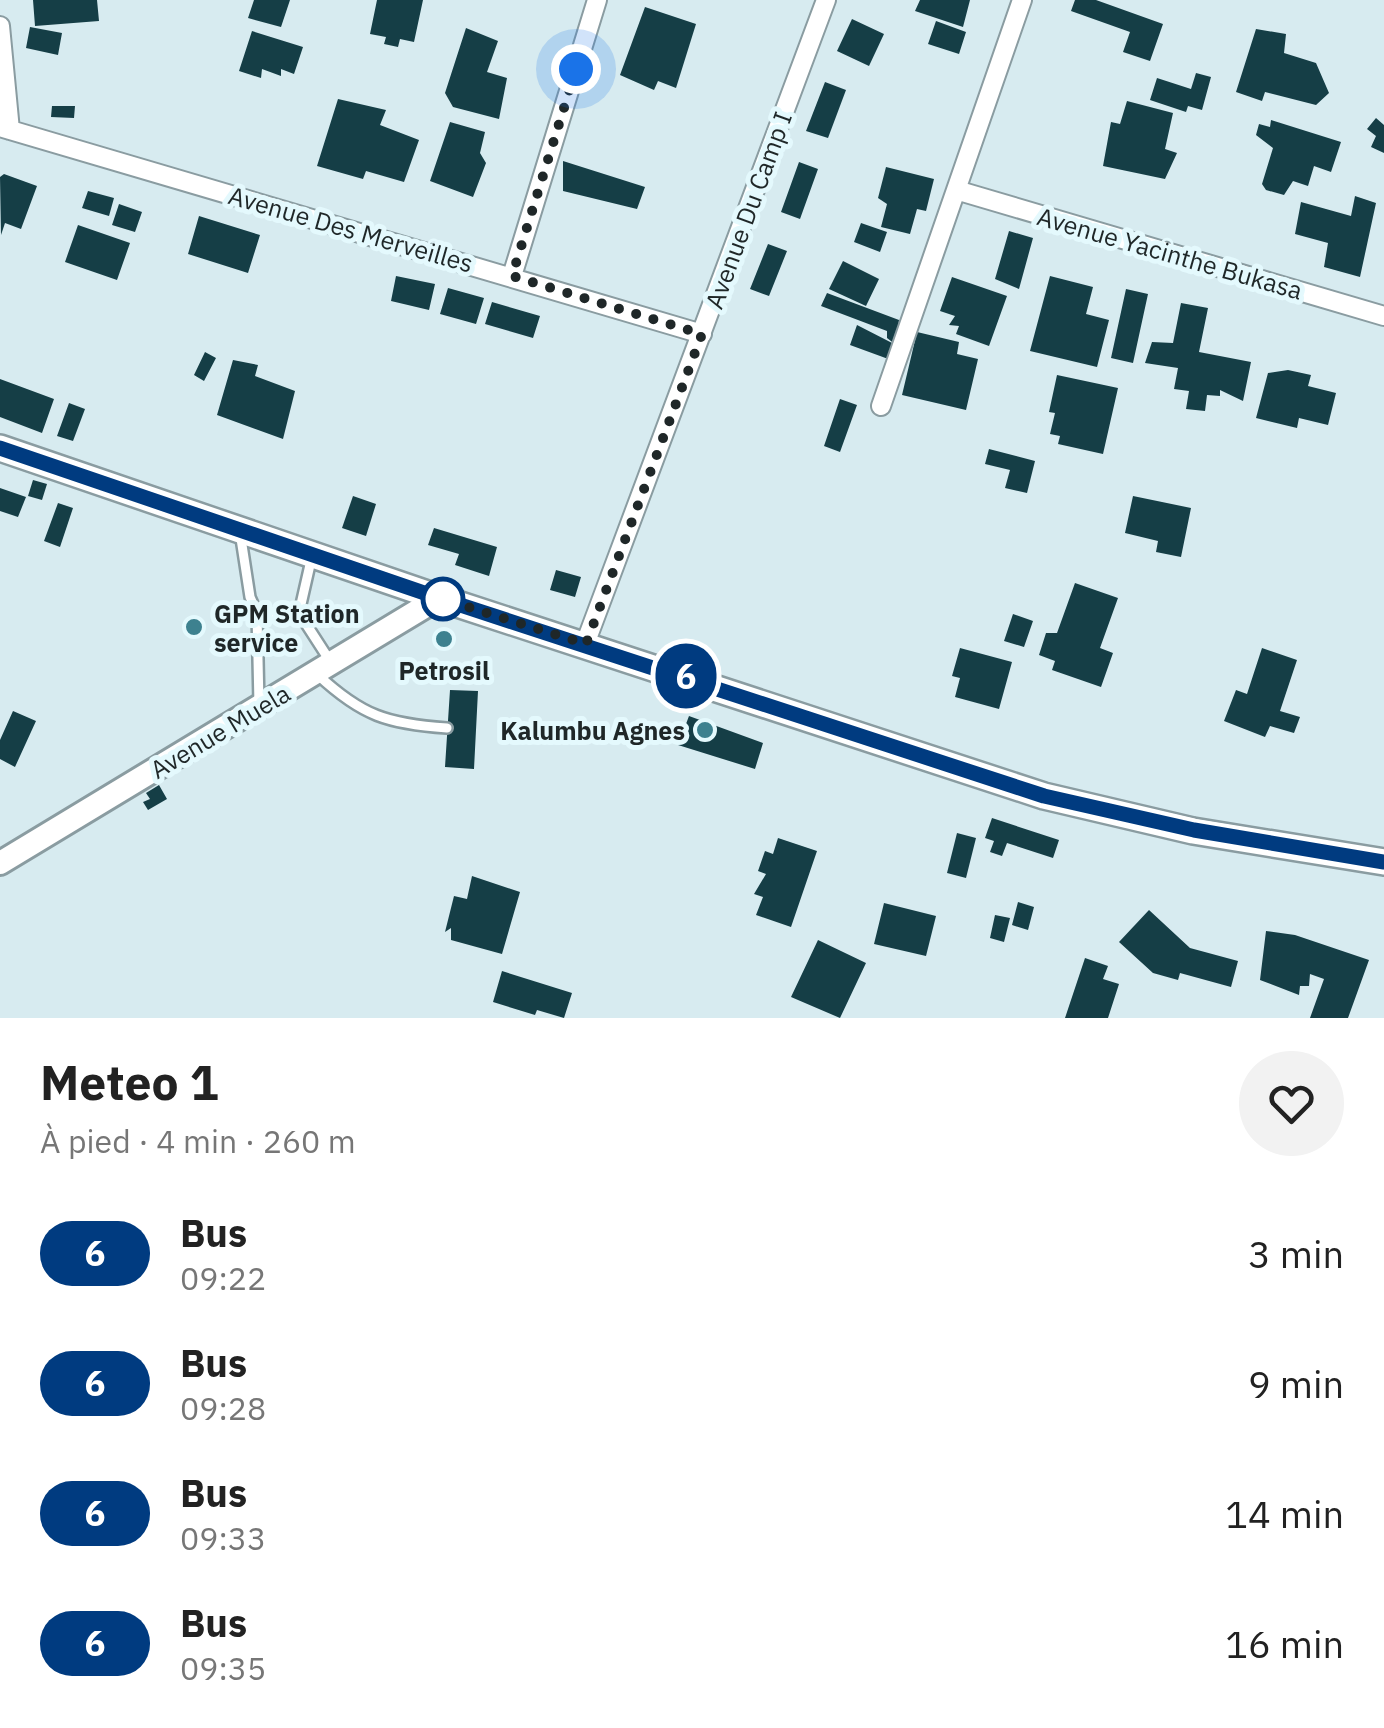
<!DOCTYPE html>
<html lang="fr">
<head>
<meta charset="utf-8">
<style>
	:root { --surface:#fff; --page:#f2f2f2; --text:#222; --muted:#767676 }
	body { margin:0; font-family:"IBM Plex Sans",sans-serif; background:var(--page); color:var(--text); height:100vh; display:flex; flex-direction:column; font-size:38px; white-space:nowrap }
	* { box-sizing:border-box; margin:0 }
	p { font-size:32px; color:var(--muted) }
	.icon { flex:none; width:55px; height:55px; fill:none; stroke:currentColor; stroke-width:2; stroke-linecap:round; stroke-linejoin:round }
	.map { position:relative; height:1018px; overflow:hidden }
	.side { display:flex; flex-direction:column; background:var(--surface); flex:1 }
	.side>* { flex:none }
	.badge { padding:0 20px; border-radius:32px; font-size:35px; line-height:65px }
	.you { position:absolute; width:50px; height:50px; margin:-25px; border:8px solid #fff; border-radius:50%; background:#1a73e8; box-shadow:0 0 0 15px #1a73e833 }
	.map>.badge { position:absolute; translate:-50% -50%; box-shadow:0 0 0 5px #fff }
	.round { display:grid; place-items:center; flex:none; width:105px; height:105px; border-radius:52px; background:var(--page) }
	.overview { display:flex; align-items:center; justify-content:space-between; height:170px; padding:0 40px }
	h1 { font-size:48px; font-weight:700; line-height:75px }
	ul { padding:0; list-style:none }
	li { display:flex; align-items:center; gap:30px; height:130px; padding:0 40px }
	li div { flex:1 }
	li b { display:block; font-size:38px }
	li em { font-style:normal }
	li .badge { min-width:110px; font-weight:700; text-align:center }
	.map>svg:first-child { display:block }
	.building { fill:#153e46 }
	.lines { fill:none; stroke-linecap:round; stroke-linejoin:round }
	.service-casing { stroke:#8a9ca1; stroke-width:14 }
	.minor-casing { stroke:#8a9ca1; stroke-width:22 }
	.tertiary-casing { stroke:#8a9ca1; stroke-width:28 }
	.secondary-casing { stroke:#8a9ca1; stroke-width:30 }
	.service { stroke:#fff; stroke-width:9 }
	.minor { stroke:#fff; stroke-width:18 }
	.tertiary { stroke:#fff; stroke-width:22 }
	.secondary { stroke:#fff; stroke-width:25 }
	.line-casing { stroke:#fff; stroke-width:22 }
	.line { stroke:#003b80; stroke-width:15 }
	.walk { stroke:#1f2728; stroke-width:10; stroke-dasharray:0 18 }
	.stop-dot { fill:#fff; stroke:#003b80; stroke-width:5 }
	.poi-dot { fill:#3d818f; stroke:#e4f9fd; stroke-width:4 }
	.labels { text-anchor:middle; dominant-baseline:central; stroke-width:10; stroke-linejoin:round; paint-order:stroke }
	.street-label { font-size:25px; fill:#1f2728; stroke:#e4f9fd }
	.poi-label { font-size:25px; font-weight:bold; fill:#1f2728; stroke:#e4f9fd; text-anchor:start }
</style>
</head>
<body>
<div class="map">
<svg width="1384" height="1018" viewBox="0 0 1384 1018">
	<rect width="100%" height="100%" fill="#d7ebf0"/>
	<path class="building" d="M 33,0 L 97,0 L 99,21 L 35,26 Z
		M 254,0 L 290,0 L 281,27 L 248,18 Z
		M 377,0 L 423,0 L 414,42 L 400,39 L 398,47 L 384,44 L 386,37 L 370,34 Z
		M 920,0 L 970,0 L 963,27 L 915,11 Z
		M 1075,0 L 1096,0 L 1163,24 L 1150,61 L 1123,52 L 1130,32 L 1071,11 Z
		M 645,7 L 696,24 L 676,88 L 658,81 L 654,90 L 620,75 Z
		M 852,19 L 884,34 L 869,66 L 837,51 Z
		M 936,21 L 966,32 L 959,54 L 928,44 Z
		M 30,27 L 62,33 L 58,55 L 26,48 Z
		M 466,28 L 498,41 L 487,72 L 507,78 L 499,119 L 453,107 L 445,93 Z
		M 1256,29 L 1286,34 L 1284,53 L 1316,63 L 1329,93 L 1316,105 L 1265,92 L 1262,101 L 1236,92 Z
		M 252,31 L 303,47 L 294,74 L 281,69 L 281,76 L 262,69 L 261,78 L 239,71 Z
		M 1196,73 L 1211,77 L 1202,110 L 1188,106 L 1186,112 L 1150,100 L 1157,78 L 1191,89 Z
		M 825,82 L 846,90 L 828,138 L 806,131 Z
		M 338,99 L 386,110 L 380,125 L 419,140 L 404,182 L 366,171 L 363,179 L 317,166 Z
		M 1127,101 L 1173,113 L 1165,149 L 1177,153 L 1165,179 L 1103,166 L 1111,122 L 1120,124 Z
		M 52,106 L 75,106 L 74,118 L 51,117 Z
		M 1376,118 L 1384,125 L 1384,153 L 1371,147 L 1376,136 L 1367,129 Z
		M 1271,120 L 1341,142 L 1331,172 L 1314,166 L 1308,186 L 1293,181 L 1284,195 L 1266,190 L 1262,184 L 1273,148 L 1256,135 L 1259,124 L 1270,127 Z
		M 450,122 L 485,132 L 480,153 L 486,163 L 473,197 L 430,181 Z
		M 563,161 L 645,187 L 637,209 L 563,191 Z
		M 799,162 L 818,169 L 800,219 L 781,212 Z
		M 886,167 L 934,179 L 926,211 L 917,209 L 910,234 L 881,227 L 887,204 L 878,198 Z
		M 4,174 L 37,186 L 21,229 L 5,223 L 1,235 L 0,177 Z
		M 88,191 L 114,198 L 109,216 L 82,208 Z
		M 1355,196 L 1376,203 L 1360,277 L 1324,267 L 1328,243 L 1295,234 L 1301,202 L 1351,216 Z
		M 119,204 L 142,212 L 135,232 L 112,225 Z
		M 199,216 L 260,235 L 248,273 L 188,254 Z
		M 861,223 L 887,232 L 880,252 L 854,242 Z
		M 78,225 L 130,243 L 117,280 L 65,262 Z
		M 1009,231 L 1033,238 L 1019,289 L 995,279 Z
		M 768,244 L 787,251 L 769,296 L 750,289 Z
		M 843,261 L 879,279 L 866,306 L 829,289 Z
		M 396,276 L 435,284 L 429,310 L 391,301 Z
		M 1050,276 L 1093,287 L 1086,314 L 1109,320 L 1097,367 L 1030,351 Z
		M 952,277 L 1007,296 L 989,346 L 956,334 L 959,326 L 949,325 L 955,316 L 940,311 Z
		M 448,288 L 484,298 L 476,324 L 440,314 Z
		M 1126,289 L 1148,294 L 1133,363 L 1111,358 Z
		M 827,293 L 899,320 L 896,345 L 887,338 L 887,331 L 821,306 Z
		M 492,302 L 540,316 L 533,338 L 485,324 Z
		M 1181,303 L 1208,308 L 1199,352 L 1251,362 L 1243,401 L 1220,390 L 1220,396 L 1207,395 L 1205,411 L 1186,409 L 1189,391 L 1174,389 L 1178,368 L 1145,363 L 1152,342 L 1173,343 Z
		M 857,325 L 896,345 L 891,360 L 850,345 Z
		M 917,332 L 959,342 L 957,354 L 978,359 L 966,410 L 902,395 Z
		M 205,352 L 216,358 L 204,381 L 194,375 Z
		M 233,360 L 258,365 L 255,376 L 295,391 L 283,439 L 217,415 Z
		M 1288,370 L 1311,375 L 1308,386 L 1336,393 L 1328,425 L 1299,418 L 1297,428 L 1256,418 L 1268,373 Z
		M 1057,375 L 1118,388 L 1103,454 L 1058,444 L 1060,436 L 1050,434 L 1055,413 L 1049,412 Z
		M 0,379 L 54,399 L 42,433 L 0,417 Z
		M 840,399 L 857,405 L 840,452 L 824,446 Z
		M 69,403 L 85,409 L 73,441 L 57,436 Z
		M 989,449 L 1035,461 L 1027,493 L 1005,488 L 1010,470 L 985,464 Z
		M 33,480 L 47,484 L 42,500 L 28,496 Z
		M 0,488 L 26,497 L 18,517 L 0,511 Z
		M 353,496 L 376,504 L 366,536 L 342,528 Z
		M 1133,496 L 1191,508 L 1181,557 L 1156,552 L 1158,541 L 1125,533 Z
		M 58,503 L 73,508 L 60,547 L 44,541 Z
		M 434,528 L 497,547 L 489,576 L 455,565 L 459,554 L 428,545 Z
		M 556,570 L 581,577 L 575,597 L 550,590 Z
		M 1075,583 L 1118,598 L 1100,648 L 1113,653 L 1101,687 L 1052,670 L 1055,661 L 1039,655 L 1046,633 L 1057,633 Z
		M 1013,614 L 1033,621 L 1024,647 L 1004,641 Z
		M 960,648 L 1012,662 L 999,709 L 955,697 L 960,678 L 952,676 Z
		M 1262,648 L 1297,660 L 1280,711 L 1300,717 L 1294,733 L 1270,726 L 1265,737 L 1224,721 L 1236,690 L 1247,694 Z
		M 450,690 L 478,691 L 474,769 L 445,767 Z
		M 13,711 L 36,721 L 15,767 L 0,759 L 0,740 Z
		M 689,716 L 763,743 L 755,769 L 678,745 Z
		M 159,785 L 167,799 L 148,810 L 143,802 L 150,799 L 146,793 Z
		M 992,818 L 1059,840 L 1053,858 L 1007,843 L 1002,856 L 990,852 L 994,841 L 985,838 Z
		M 957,833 L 976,838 L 966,878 L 947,873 Z
		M 778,838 L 817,851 L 791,927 L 756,915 L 763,897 L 754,894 L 766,874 L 758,871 L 765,851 L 773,854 Z
		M 472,876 L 520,892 L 502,954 L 451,940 L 451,928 L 445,932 L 454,896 L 467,899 Z
		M 1018,902 L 1034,907 L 1028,930 L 1012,925 Z
		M 884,903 L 936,916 L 926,956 L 874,944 Z
		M 1149,910 L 1190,948 L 1238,961 L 1231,987 L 1180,973 L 1178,980 L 1153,973 L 1119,942 Z
		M 995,915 L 1010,918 L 1004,942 L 990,938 Z
		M 1266,931 L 1295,935 L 1369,960 L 1348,1018 L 1310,1018 L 1324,979 L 1310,974 L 1309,986 L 1300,986 L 1299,995 L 1260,980 Z
		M 818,940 L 866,963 L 840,1018 L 791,997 Z
		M 1085,958 L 1108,966 L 1103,979 L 1119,984 L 1108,1018 L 1065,1018 Z
		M 502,971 L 572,993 L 564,1018 L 537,1010 L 535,1015 L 493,1002 Z"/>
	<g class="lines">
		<g class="service-casing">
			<path id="service" d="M 240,532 L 250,597 L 257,613 L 299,613 L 312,556
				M 257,613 L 259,705
				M 299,613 L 330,661
				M 318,675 C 362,716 388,724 447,728"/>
		</g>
		<g class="minor-casing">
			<path id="minor" d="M 0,26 L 10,130
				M 0,127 L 702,334
				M 956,190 L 1384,316
				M 512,276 L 597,0
				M 881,406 L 1022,0
				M 585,644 L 826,0"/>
		</g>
		<g class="tertiary-casing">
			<path id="tertiary" d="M 0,863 L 439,598"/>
		</g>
		<g class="secondary-casing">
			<path id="secondary" d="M 0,448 L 439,598 L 1044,796 L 1193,831 L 1384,862"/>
		</g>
		<use href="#service" class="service"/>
		<use href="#minor" class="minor"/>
		<use href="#tertiary" class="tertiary"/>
		<use href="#secondary" class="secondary"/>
	</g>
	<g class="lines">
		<g class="line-casing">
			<path id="line" d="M 0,448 L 439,598 L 1044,796 L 1194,830 L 1384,862"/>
		</g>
		<use href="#line" class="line"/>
		<path class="walk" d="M 443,599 L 439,598 L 586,644 L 702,334 L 512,276 L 576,69"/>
	</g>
	<circle class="stop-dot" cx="443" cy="599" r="20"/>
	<g class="poi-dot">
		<circle cx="194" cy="627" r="10"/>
		<circle cx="444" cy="639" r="10"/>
		<circle cx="705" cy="730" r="10"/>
	</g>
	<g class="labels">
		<g class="street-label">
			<text transform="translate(748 210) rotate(-70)">Avenue Du Camp I</text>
			<text transform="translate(351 229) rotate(16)">Avenue Des Merveilles</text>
			<text transform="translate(1170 253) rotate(16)">Avenue Yacinthe Bukasa</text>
			<text transform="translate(220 731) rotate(-31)">Avenue Muela</text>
		</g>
		<g class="poi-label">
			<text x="214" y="613">GPM Station<tspan x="214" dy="29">service</tspan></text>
			<text x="444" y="670" text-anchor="middle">Petrosil</text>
			<text x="685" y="730" text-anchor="end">Kalumbu Agnes</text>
		</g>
	</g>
</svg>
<div class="you" style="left:576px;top:69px"></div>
<b class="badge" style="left:686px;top:676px;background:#003b80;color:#fff">6</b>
</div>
<section class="side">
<div class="overview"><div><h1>Meteo 1</h1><p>À pied · 4 min · 260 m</p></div><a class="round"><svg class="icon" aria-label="heart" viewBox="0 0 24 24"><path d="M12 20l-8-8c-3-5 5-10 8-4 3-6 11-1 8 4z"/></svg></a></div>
<ul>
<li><span class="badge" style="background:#003b80;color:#fff">6</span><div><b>Bus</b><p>09:22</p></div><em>3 min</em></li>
<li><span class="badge" style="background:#003b80;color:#fff">6</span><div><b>Bus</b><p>09:28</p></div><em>9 min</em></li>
<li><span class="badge" style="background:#003b80;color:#fff">6</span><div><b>Bus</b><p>09:33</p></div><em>14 min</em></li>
<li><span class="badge" style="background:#003b80;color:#fff">6</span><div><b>Bus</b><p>09:35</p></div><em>16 min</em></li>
</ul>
</section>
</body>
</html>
